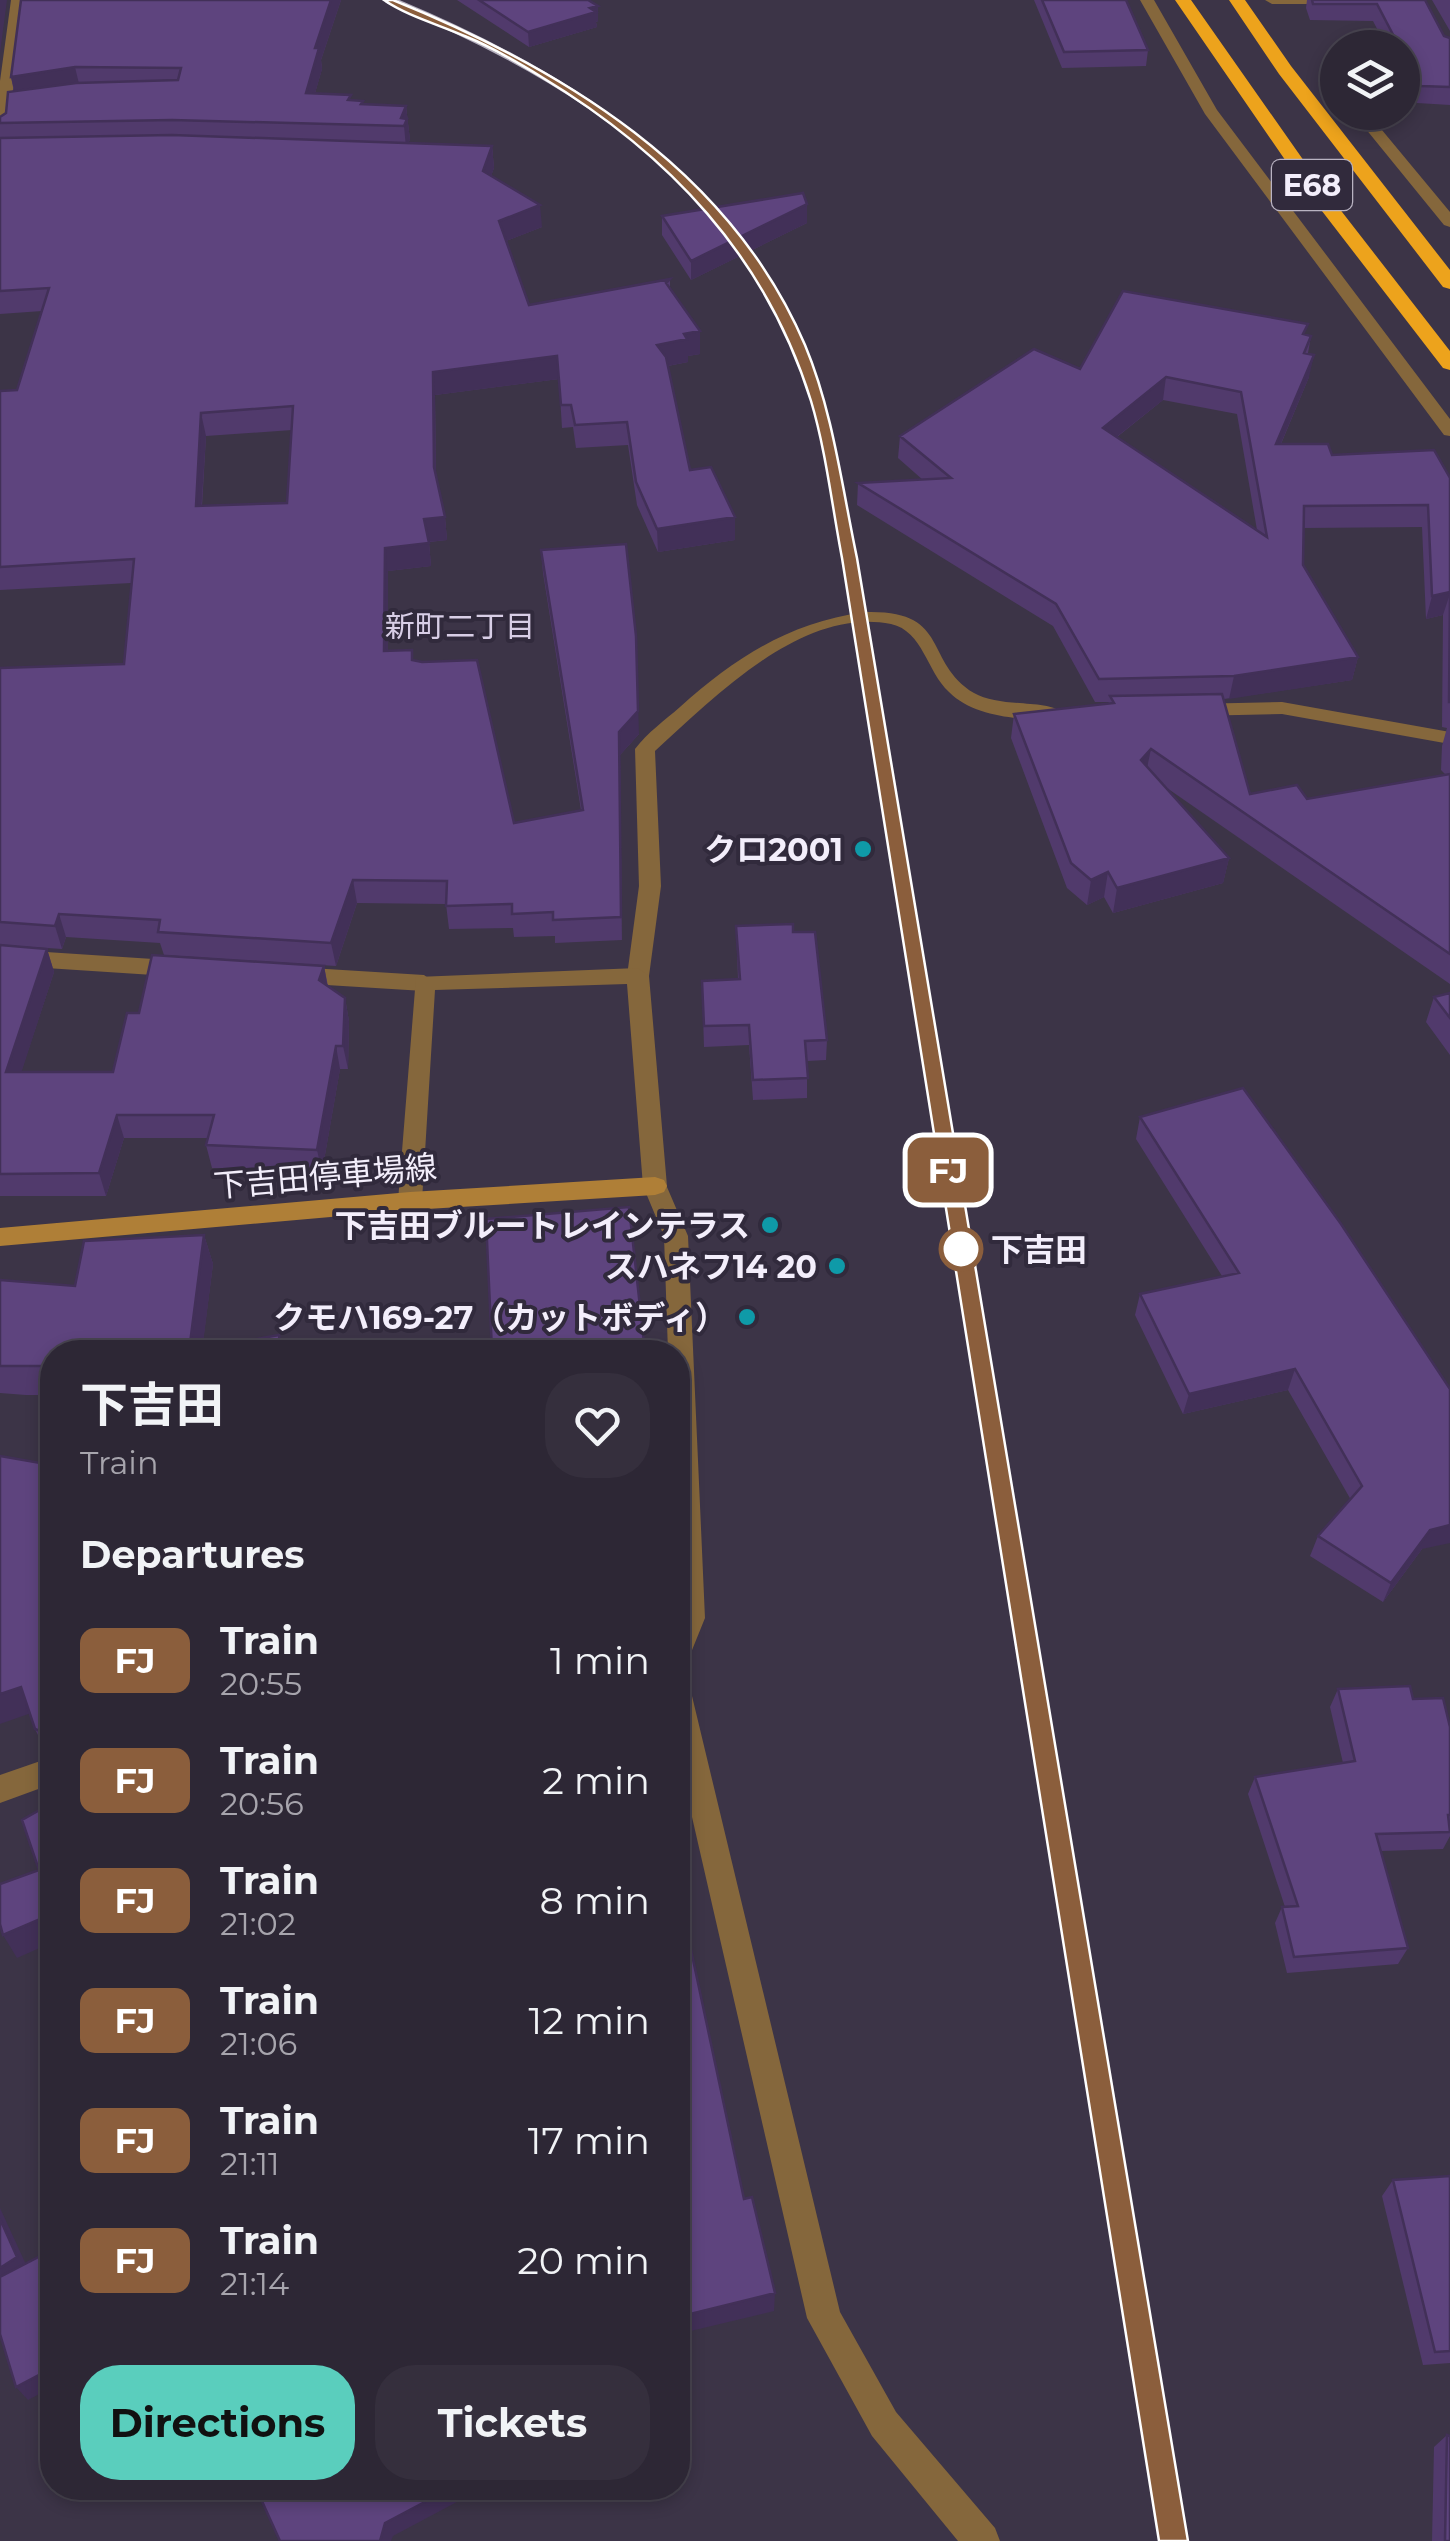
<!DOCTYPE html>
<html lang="en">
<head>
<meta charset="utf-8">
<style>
	:root { --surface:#2d2735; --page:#352f3d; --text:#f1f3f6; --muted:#a7a5ad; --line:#484450; --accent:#5acebd }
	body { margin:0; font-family:Montserrat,"Noto Sans JP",sans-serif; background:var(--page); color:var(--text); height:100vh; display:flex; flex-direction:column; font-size:38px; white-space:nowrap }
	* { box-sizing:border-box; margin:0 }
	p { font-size:32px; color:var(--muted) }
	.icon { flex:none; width:55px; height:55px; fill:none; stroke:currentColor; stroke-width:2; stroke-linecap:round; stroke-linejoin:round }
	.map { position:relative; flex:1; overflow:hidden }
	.sheet { position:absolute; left:40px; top:1340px; width:650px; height:1160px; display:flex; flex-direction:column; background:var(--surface); border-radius:40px; box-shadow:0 5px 15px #0003,0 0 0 2px var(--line) }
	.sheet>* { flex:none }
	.badge { padding:0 20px; border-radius:15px; font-size:35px; line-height:65px }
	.fabs { position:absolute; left:1320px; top:30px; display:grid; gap:20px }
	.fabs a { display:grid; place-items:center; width:100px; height:100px; border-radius:50%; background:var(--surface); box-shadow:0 5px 15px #0003,0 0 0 2px var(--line); font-size:50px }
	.map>.badge { position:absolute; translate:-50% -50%; box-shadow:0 0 0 5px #fff }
	h2 { padding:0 40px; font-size:38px; line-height:90px }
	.round { display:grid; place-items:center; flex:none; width:105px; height:105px; border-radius:40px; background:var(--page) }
	.headline { display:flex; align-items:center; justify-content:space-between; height:170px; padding:0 40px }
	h1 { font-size:48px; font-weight:700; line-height:75px }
	.primary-button { display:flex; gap:20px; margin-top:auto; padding:20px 40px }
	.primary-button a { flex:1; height:115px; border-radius:40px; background:var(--accent); color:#111; font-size:40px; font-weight:700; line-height:115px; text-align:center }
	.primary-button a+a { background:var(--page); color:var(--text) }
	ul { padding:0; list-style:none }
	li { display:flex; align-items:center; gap:30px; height:120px; padding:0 40px }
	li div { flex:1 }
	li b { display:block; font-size:38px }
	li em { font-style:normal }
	li .badge { min-width:110px; font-weight:700; text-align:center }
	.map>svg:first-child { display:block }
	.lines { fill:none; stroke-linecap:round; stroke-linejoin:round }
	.minor { fill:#85673c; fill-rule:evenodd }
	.tertiary { fill:#85673c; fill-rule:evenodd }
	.secondary { fill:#af7f37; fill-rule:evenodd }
	.motorway { fill:#eda31c; fill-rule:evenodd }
	.rail-far3-casing { stroke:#b4aebd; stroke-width:8 }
	.rail-far2-casing { stroke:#b4aebd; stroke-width:9 }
	.rail-far1-casing { stroke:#b4aebd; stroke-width:11 }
	.rail-casing { stroke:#b4aebd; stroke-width:14 }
	.rail-far3 { stroke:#312a3c; stroke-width:5; stroke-dasharray:14; stroke-linecap:butt }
	.rail-far2 { stroke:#312a3c; stroke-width:6; stroke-dasharray:18; stroke-linecap:butt }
	.rail-far1 { stroke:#312a3c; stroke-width:8; stroke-dasharray:22; stroke-linecap:butt }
	.rail { stroke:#312a3c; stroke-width:10; stroke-dasharray:29; stroke-linecap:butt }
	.wall { fill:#513a6c; fill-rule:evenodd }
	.shaded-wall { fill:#423058 }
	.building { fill:#5e447e; stroke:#423058; stroke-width:2.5; fill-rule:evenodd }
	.line { fill:#8b5e3c; stroke:#fff; stroke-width:2.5 }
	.culture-dot { fill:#0f9aa8; stroke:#312a3c; stroke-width:4 }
	.stop-dot { fill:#fff; stroke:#8b5e3c; stroke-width:5 }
	.labels { text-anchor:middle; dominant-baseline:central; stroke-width:8; stroke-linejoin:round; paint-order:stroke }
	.shield { fill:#312a3c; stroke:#b9b3c2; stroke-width:2.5 }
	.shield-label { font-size:30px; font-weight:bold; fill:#f3eefb }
	.far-neighbourhood-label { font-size:30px; fill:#d8cee6; stroke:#312a3c }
	.poi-label { font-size:32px; font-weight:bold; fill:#f3eefb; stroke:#312a3c; text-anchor:end }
	.street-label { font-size:32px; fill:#f3eefb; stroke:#312a3c }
	.stop-label { font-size:32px; font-weight:bold; fill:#f3eefb; stroke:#312a3c; text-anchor:start }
</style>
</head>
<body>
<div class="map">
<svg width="1450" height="2541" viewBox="0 0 1450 2541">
	<rect width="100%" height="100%" fill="#3c3447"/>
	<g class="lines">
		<path class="minor" d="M 1140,0 L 1154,0 L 1217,110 L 1450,419 L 1450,436 L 1444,435 L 1205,114 Z
			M 1265,0 L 1334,0 L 1327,4 L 1272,4 Z
			M 1352,112 L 1367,112 L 1450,212 L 1450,227 L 1444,225 Z
			M 864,612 C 952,609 922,661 974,693 C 999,708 1048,699 1063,713 C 1054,722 1040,719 1027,719 C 1000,717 969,712 949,692 C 927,672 923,631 891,624 C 802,606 714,698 655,751 L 661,886 L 649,976 L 646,981 L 630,981 L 627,976 L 639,886 L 635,749 C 647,733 665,720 680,707 C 736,657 789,623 864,612 Z
			M 1282,702 L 1450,732 L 1450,744 L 1282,714 L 1193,716 L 1183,710 L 1193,704 Z
			M 0,949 L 184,961 L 195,969 L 184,977 L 0,965 Z
			M 294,967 L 424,975 L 435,983 L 424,991 L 294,983 L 283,975 Z
			M 655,1177 L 664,1180 L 688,1236 L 705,1618 L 688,1660 L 678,1664 L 678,1352 L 668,1352 L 664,1236 L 643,1186 L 646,1180 Z
			M 678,1683 L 688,1687 L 692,1696 L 840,2312 L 896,2412 L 995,2528 L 1000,2541 L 958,2541 L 872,2436 L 807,2318 L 678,1756 Z
			M 52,1757 L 52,1784 L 0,1803 L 0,1775 Z"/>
		<path class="tertiary" d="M 11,0 L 25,0 L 7,134 L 0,138 L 0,81 Z
			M 638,968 L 649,976 L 667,1186 L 664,1192 L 646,1192 L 643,1186 L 627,984 L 435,990 L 422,1201 L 419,1208 L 401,1208 L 398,1201 L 416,977 Z"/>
		<path class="secondary" d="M 655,1177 L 664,1180 L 667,1186 L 664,1192 L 655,1195 L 410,1210 L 0,1246 L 0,1228 L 410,1192 Z"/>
		<path class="motorway" d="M 1175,0 L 1191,0 L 1318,181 L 1450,351 L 1450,370 L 1443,368 L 1305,189 Z
			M 1229,0 L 1245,0 L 1291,66 L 1450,270 L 1450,289 L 1443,287 L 1279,74 Z"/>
		<g class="rail-far3-casing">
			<path id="rail-far3" d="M 389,0 C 589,82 769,202 824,424"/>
		</g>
		<g class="rail-far2-casing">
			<path id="rail-far2" d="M 824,422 L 916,965"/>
		</g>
		<g class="rail-far1-casing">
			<path id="rail-far1" d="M 915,963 L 1029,1657"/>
		</g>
		<g class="rail-casing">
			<path id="rail" d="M 1028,1655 L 1173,2541"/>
		</g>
		<use href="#rail-far3" class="rail-far3"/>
		<use href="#rail-far2" class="rail-far2"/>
		<use href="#rail-far1" class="rail-far1"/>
		<use href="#rail" class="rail"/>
	</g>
	<path class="wall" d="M 21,0 L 341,0 L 321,60 L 322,69 L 315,93 L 352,100 L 363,104 L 406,106 L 410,140 L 408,143 L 492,146 L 494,168 L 491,176 L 542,227 L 506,241 L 529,305 L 670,279 L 670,288 L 700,354 L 688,356 L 688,362 L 668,366 L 690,470 L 735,540 L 658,552 L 637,505 L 628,445 L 576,448 L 573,427 L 562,428 L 559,379 L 435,395 L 436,478 L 445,517 L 447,540 L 429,542 L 431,566 L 388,571 L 388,651 L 413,660 L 514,823 L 581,810 L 543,573 L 541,550 L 639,734 L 620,755 L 622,940 L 555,943 L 555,936 L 514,937 L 513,928 L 449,929 L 446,904 L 357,903 L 336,966 L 164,955 L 160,943 L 66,937 L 62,949 L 3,945 L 47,949 L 54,972 L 21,1072 L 113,1072 L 139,1013 L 324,966 L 328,986 L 345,998 L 349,1021 L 348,1069 L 340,1069 L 322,1172 L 212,1168 L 206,1145 L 208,1138 L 124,1138 L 106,1196 L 0,1196 L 0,668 L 124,664 L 131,583 L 0,590 L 0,391 L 17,390 L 42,311 L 0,314 L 0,117 L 6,113 L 14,92 L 11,77 ZM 292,430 L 287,503 L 202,506 L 206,436 Z
		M 457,0 L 588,0 L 598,21 L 596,22 L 597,27 L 529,47 Z
		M 1034,0 L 1126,0 L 1148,50 L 1146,66 L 1062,68 Z
		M 1307,0 L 1425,0 L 1444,36 L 1450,38 L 1450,105 L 1417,103 L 1402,76 L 1402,48 L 1387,48 L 1373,21 L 1310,20 L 1306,8 Z
		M 1432,0 L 1450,0 L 1450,31 Z
		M 807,204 L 807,223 L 691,280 L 662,235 L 662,216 Z
		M 1305,335 L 1311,336 L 1308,353 L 1309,377 L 1281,444 L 1450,478 L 1450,984 L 1164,786 L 1229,858 L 1223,883 L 1113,913 L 1104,897 L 1087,905 L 1067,888 L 1011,738 L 1014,714 L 1108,704 L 1109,702 L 1095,702 L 1053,626 L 857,505 L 858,483 L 923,480 L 898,458 L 900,436 L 1080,369 ZM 1163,400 L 1237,414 L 1257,530 L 1117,437 ZM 1422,527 L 1426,619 L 1443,615 L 1442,727 L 1447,728 L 1442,746 L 1441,770 L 1446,775 L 1307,799 L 1250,794 L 1224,699 L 1352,680 L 1358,657 L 1303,565 L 1304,528 Z
		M 736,926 L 793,932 L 827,1040 L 826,1060 L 807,1061 L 807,1098 L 753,1100 L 749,1045 L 704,1047 L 702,981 L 738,979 Z
		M 1450,993 L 1450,1055 L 1426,1022 L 1434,997 Z
		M 1140,1117 L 1422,1549 L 1383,1602 L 1310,1556 L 1318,1536 L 1351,1500 L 1288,1390 L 1183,1414 L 1135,1315 L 1140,1294 L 1222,1276 L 1136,1139 Z
		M 204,1235 L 213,1264 L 202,1349 L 279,1335 L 283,1352 L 52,1352 L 52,1395 L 26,1395 L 0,1393 L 0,1280 L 75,1286 Z
		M 52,1465 L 43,1745 L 35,1729 Z
		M 1338,1689 L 1413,1699 L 1450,1727 L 1450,1836 L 1443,1849 L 1381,1851 L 1408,1948 L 1398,1964 L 1287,1973 L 1275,1923 L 1282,1907 L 1285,1907 L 1248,1794 L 1255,1777 L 1343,1763 L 1330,1707 Z
		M 1450,2176 L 1450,2363 L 1423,2365 L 1382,2196 L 1393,2180 Z
		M 1447,2435 L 1450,2541 L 1432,2541 L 1434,2447 Z"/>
	<path class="shaded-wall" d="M 0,0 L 7,0 L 0,53 Z
		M 331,0 L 341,0 L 321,60 L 322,69 L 309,114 L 306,93 L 315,48 Z
		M 598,6 L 598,21 L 596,22 L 597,27 L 529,47 L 528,32 Z
		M 75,67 L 80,88 L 16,98 L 11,77 Z
		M 406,106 L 410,140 L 406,148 L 404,126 L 401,118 Z
		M 492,146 L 494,168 L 485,193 L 483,171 Z
		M 807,204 L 807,223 L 691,280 L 691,261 Z
		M 540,205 L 542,227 L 501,243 L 499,221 Z
		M 700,331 L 700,354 L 688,356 L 688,362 L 657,368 L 657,345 L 684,334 Z
		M 1314,355 L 1309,377 L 1271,467 L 1276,444 Z
		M 557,356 L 559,379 L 435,395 L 436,490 L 434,467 L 433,372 Z
		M 1166,377 L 1163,400 L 1100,450 L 1103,428 Z
		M 201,413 L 206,436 L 200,529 L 196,506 Z
		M 445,517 L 447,540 L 427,542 L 424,519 Z
		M 735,517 L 735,540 L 658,552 L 657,529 Z
		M 429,543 L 431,566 L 388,571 L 388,674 L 384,651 L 385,548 Z
		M 1450,592 L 1450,614 L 1450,594 L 1443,615 L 1426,619 L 1432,596 Z
		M 636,636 L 639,734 L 620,755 L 622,940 L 619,732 Z
		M 1358,657 L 1352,680 L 1229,699 L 1234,676 Z
		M 1151,749 L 1146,773 L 1141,760 Z
		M 1229,858 L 1223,883 L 1113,913 L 1117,888 Z
		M 1108,872 L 1104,897 L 1087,905 L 1091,880 Z
		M 353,880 L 357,903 L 336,966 L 331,943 Z
		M 59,914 L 66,937 L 62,949 L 55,926 Z
		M 47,949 L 54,972 L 14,1095 L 6,1072 Z
		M 324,966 L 328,989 L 319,980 Z
		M 345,998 L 349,1021 L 348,1069 L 343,1046 Z
		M 336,1046 L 340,1069 L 322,1172 L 317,1150 Z
		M 117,1115 L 124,1138 L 106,1196 L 99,1173 Z
		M 204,1235 L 213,1264 L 202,1352 L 190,1352 Z
		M 1295,1369 L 1288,1390 L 1183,1414 L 1189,1394 Z
		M 1450,1525 L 1450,1543 L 1422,1549 L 1383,1602 L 1391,1583 L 1430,1530 Z
		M 21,1687 L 34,1712 L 0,1724 L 0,1694 Z
		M 38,1920 L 51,1943 L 17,1958 L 3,1935 Z
		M 0,2208 L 29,2271 L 0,2290 Z
		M 775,2293 L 774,2311 L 678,2334 L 678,2317 Z
		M 52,2368 L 52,2387 L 28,2400 L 16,2387 Z
		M 451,2488 L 483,2488 L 393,2536 L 391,2541 L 380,2541 L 385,2523 Z"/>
	<path class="building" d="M 21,0 L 331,0 L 315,48 L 319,48 L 306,93 L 351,95 L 348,100 L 363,101 L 361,104 L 406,106 L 401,118 L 407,119 L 404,126 L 172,120 L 0,123 L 0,117 L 6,113 L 8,92 L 76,83 L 178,80 L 181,68 L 75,67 L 11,77 Z
		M 479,0 L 588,0 L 598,6 L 590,8 L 596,12 L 528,32 Z
		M 1042,0 L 1126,0 L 1148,50 L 1064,52 Z
		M 1312,0 L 1425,0 L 1444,36 L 1450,38 L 1450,87 L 1421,86 L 1402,52 L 1402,48 L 1400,48 L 1377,4 L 1313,4 Z
		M 172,135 L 492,146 L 483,171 L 540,205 L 499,221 L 529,305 L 670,279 L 666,283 L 700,331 L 684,334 L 687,339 L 657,345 L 666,357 L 690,470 L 711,467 L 735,517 L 657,529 L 636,482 L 627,422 L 575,425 L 571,405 L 561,405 L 557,356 L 433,372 L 434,467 L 445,517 L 424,519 L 429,543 L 385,548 L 384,651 L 412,650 L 412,660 L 422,662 L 477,660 L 514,823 L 583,810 L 541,550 L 626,544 L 636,636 L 638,711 L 619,732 L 621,917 L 553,920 L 553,912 L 512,914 L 512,904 L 446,906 L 447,881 L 353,880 L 331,943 L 158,932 L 160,920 L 59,914 L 55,926 L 0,922 L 0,668 L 124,664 L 134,559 L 0,567 L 0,391 L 17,390 L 49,288 L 0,291 L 0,138 ZM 293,406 L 287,503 L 196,506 L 201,413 Z
		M 803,193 L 807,204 L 691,261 L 662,216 Z
		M 1123,291 L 1308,324 L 1303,334 L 1311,336 L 1304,353 L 1314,355 L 1276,444 L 1328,444 L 1332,455 L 1434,450 L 1450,478 L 1450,592 L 1432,596 L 1428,505 L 1304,506 L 1303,565 L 1358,657 L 1234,676 L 1099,679 L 1056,604 L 858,483 L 951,478 L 900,436 L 1034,349 L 1080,369 ZM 1166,377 L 1241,392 L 1267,537 L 1103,428 Z
		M 1450,594 L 1450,702 L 1449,702 Z
		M 1222,694 L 1250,794 L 1297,785 L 1307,799 L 1450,774 L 1450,954 L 1151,749 L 1141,760 L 1229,858 L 1117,888 L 1108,872 L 1091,880 L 1071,863 L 1014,714 L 1114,703 L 1110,696 Z
		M 793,924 L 793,932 L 815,932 L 827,1040 L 805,1041 L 808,1078 L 753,1080 L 749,1025 L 704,1026 L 702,981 L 740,979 L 736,926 Z
		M 0,945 L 47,949 L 6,1072 L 113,1072 L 127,1013 L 139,1013 L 152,955 L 324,966 L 319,980 L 345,998 L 343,1046 L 336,1046 L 317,1150 L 206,1145 L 214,1115 L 117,1115 L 99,1173 L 0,1174 Z
		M 1450,993 L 1450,1018 L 1434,997 Z
		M 1243,1088 L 1341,1224 L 1450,1389 L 1450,1525 L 1430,1530 L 1391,1583 L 1318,1536 L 1362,1486 L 1295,1369 L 1189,1394 L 1140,1294 L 1239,1273 L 1140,1117 Z
		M 629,1207 L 645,1352 L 478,1352 L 492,1351 L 486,1219 Z
		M 204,1235 L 189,1351 L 279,1335 L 281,1352 L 52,1352 L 52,1366 L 0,1366 L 0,1280 L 75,1286 L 84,1241 Z
		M 0,1456 L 52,1465 L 52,1782 L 43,1753 L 43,1732 L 35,1729 L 21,1687 L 0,1694 Z
		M 1410,1686 L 1413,1699 L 1443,1698 L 1450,1727 L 1450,1815 L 1448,1815 L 1450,1832 L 1376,1834 L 1408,1948 L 1294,1957 L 1282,1907 L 1298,1906 L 1255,1777 L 1355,1761 L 1338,1689 Z
		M 52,1803 L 52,1962 L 38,1920 L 3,1935 L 0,1924 L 0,1884 L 39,1870 L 22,1820 Z
		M 678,1889 L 744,2199 L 752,2197 L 775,2293 L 678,2317 Z
		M 1450,2176 L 1450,2351 L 1435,2352 L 1393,2180 Z
		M 0,2219 L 17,2257 L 0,2268 Z
		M 52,2250 L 52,2368 L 16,2387 L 0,2334 L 0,2277 Z
		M 1447,2435 L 1450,2436 L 1450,2541 L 1445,2541 Z
		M 256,2488 L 451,2488 L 385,2523 L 380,2541 L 280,2541 Z"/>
	<path class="line" d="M 384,0 L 393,0 C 561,68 730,169 805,345 C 833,412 842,487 857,558 L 1188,2541 L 1159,2541 L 842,558 C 832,506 826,451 811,401 C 766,256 669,154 540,76 C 517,62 492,47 467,37 C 440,25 407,16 384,0 Z"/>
	<g class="culture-dot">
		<circle cx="863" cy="849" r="10"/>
		<circle cx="770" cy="1225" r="10"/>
		<circle cx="837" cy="1266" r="10"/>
		<circle cx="747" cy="1317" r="10"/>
	</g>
	<circle class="stop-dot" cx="961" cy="1249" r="20"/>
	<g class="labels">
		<rect class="shield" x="1272" y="160" width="80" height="50" rx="8"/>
		<g class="shield-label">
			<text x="1312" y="185">E68</text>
		</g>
		<g class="far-neighbourhood-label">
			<text x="460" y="626">新町二丁目</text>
		</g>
		<g class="poi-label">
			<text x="843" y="849">クロ2001</text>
			<text x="750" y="1225">下吉田ブルートレインテラス</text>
			<text x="817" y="1266">スハネフ14 20</text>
			<text x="727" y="1317">クモハ169-27（カットボディ）</text>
		</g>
		<g class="street-label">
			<text transform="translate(325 1176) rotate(-5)">下吉田停車場線</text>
		</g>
		<g class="stop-label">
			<text x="991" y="1249">下吉田</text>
		</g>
	</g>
</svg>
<div class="fabs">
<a><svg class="icon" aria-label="layers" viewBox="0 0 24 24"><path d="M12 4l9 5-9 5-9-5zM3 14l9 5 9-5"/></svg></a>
</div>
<b class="badge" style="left:948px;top:1170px;background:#8b5e3c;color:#fff">FJ</b>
<section class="sheet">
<div class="headline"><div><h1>下吉田</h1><p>Train</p></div><a class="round"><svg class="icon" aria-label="heart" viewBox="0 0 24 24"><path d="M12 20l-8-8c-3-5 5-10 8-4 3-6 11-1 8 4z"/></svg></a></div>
<h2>Departures</h2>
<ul>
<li><span class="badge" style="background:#8b5e3c;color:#fff">FJ</span><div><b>Train</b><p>20:55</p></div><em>1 min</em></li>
<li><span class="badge" style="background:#8b5e3c;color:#fff">FJ</span><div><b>Train</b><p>20:56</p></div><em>2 min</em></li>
<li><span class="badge" style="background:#8b5e3c;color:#fff">FJ</span><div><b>Train</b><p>21:02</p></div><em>8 min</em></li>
<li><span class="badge" style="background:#8b5e3c;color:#fff">FJ</span><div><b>Train</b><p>21:06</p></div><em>12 min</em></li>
<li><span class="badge" style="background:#8b5e3c;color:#fff">FJ</span><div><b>Train</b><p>21:11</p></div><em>17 min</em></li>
<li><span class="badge" style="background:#8b5e3c;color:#fff">FJ</span><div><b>Train</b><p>21:14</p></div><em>20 min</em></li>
</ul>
<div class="primary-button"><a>Directions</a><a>Tickets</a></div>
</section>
</div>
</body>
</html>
